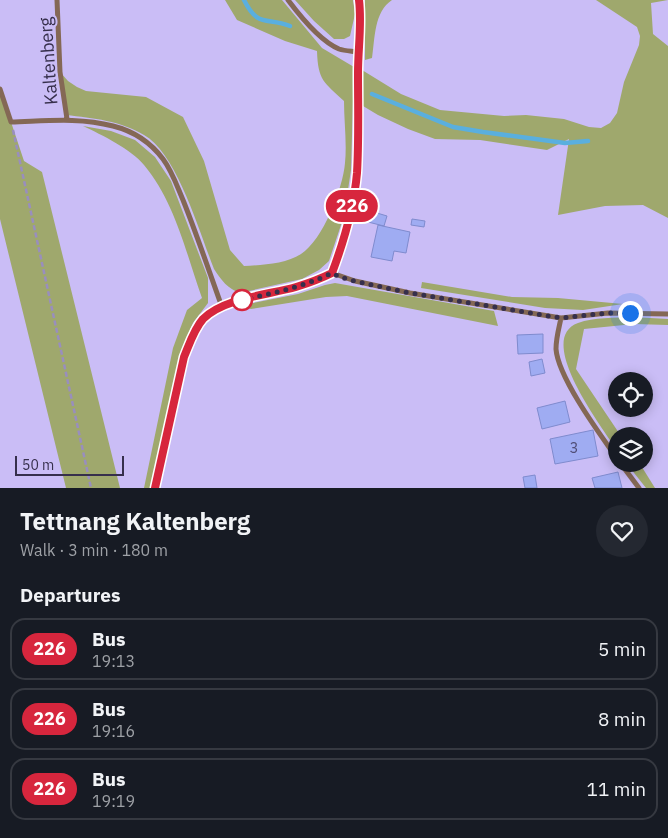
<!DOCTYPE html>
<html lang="en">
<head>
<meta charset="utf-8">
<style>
	:root { --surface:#171b24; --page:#242831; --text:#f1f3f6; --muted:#9ea1a6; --line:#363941 }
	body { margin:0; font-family:"IBM Plex Sans",sans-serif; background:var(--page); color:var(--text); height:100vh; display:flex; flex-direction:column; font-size:19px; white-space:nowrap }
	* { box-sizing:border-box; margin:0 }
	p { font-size:16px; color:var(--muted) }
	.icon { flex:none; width:28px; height:28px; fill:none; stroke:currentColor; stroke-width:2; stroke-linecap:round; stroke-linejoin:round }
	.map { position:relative; height:488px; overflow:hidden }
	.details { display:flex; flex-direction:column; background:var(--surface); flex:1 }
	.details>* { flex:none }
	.badge { padding:0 10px; border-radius:16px; font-size:18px; line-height:32px }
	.controls { position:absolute; left:608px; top:372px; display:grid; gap:10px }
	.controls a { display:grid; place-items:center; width:45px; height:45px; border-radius:50%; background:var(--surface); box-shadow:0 2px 12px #0003; font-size:25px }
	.scale { position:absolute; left:15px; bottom:12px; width:109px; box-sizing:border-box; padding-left:5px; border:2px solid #362f4c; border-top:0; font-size:14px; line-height:18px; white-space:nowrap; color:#362f4c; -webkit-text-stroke:4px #cabdf6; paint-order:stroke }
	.you { position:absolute; width:25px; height:25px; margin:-12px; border:4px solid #fff; border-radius:50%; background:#1a73e8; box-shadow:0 0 0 8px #1a73e833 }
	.map>.badge { position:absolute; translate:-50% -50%; box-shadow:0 0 0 2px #fff }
	h2 { padding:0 20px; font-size:19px; line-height:45px }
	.round { display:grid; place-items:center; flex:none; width:52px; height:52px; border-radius:26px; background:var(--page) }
	.overview { display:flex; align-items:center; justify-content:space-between; height:85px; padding:0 20px }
	h1 { font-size:24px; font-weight:700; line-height:38px }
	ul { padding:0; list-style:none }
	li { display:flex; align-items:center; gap:15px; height:62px; margin:0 10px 8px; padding:0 10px; border:2px solid var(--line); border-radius:15px }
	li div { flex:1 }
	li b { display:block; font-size:19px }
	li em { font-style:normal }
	li .badge { min-width:55px; font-weight:700; text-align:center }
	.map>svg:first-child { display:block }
	.green { fill:#9fa86d }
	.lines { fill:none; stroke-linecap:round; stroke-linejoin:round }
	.stream { stroke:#5aafde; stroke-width:4.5 }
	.building { fill:#9facf2; stroke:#7f8bce }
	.path { stroke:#998ebe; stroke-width:2.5; stroke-dasharray:5 2.5; stroke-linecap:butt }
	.minor { stroke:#846855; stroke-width:5 }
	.line-casing { stroke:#fff; stroke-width:11 }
	.line { stroke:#d7263d; stroke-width:8 }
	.walk { stroke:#362f4c; stroke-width:5; stroke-dasharray:0 9 }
	.stop-dot { fill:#fff; stroke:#d7263d; stroke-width:2.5 }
	.labels { text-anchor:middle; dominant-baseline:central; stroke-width:4; stroke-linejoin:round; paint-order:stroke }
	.number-label { font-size:15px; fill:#504e76 }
	.street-label { font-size:18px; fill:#362f4c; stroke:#cabdf6 }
</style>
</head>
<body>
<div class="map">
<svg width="668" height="488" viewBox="0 0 668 488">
	<rect width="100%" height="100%" fill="#cabdf6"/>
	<path class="green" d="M 225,0 L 282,0 L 322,48 L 354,67 L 351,170 L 344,216 L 329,261 L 319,270 L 302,279 L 240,293 C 228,289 221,280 214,269 C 200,234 177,153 144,135 C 121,121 93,118 66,115 L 60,72 L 68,81 L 77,87 L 86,91 L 146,97 L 183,117 L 204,161 L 230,250 L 244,266 C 262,265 286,264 301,254 C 323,240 343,188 345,163 C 347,143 344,121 344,101 C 324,82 318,81 317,51 L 285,41 L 237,20 Z
		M 295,0 L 353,0 L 355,14 L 350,36 L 344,39 L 334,39 L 314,21 Z
		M 365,0 L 392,0 C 374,12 375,38 372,58 L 365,60 Z
		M 596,0 L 668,0 L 651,3 L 653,34 L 668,46 L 668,218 L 643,205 L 605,206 L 558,215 L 569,139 L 547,150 L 480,140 L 435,139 L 408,129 L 378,115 L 363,106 L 362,70 L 401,94 L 440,110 L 504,116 L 526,115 L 564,119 L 589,127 L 601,128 L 610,123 L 617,113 L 624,82 L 639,45 L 640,36 L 637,27 Z
		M 0,89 L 24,161 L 42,172 L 120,488 L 66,488 L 0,219 Z
		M 83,126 L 111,131 L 135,140 L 155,157 L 171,181 L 208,278 L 208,303 L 193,323 L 181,351 L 150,488 L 144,488 L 173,348 L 187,310 L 202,298 C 186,253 175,202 144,165 C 131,149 102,135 83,126 Z
		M 422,282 L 512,297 L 558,298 L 623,304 L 583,310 L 545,308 L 421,288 Z
		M 335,283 L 494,311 L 498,326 L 347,296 L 326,297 L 251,309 L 238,306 L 298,294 L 325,285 Z
		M 632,317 L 668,319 L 668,325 L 634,324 L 584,329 L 576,369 L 621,436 L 616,436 L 616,449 C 603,428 534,339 578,323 C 594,317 615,318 632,317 Z
		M 627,464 L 640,464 L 655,488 L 646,488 Z"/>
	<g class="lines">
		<path class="stream" d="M 244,0 C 258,28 266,17 290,26
			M 372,94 L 453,127 L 483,132 L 565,143 L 588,141"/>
	</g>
	<path class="building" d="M 367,210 L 387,216 L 384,226 L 364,221 Z
		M 412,219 L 425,221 L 424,227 L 411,225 Z
		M 378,225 L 410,232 L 406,253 L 394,251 L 392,261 L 371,257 Z
		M 543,334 L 543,353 L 518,354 L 517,335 Z
		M 542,359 L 545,373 L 531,376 L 529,362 Z
		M 565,401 L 570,422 L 542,429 L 537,408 Z
		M 593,430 L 598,456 L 555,464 L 550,439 Z
		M 618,472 L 622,488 L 595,488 L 592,478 Z
		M 535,475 L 537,488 L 525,488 L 523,477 Z"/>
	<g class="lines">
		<path class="path" d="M 13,130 L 91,488"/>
		<path class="minor" d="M 57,0 L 60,72 L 67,119
			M 288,0 C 300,16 320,41 339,49 C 345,51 352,51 358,52
			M 0,89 L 11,122 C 46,121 79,117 113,126 C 133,131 151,143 163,159 C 172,171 177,186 183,200 C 197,235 209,271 222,307
			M 332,273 L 355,281 L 410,293 L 561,318 L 608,313 L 668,314
			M 561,318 C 559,328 556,338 556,349 C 558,377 599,433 616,457
			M 621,464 L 639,488
			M 155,488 L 184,357 C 189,345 194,329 203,320 C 224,298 268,295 296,287 C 309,283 320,279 332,273 C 342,247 350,219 355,192 C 360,152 358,112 358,73 C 358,49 362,24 359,0"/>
	</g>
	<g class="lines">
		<g class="line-casing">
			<path id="line" d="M 155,488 L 184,357 C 189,345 194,329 203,319 C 224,298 268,295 296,287 C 309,283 320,279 332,273 C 344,241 354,207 357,173 C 359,139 358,106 358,73 C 358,48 362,24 359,0"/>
		</g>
		<use href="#line" class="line"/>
		<path class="walk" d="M 242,300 C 273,293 303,287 332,273 L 340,277 L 354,281 L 410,293 L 561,318 L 608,313 L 630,313"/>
	</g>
	<circle class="stop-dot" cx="242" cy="300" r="10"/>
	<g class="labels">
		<g class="number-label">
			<text x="574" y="447">3</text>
		</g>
		<g class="street-label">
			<text transform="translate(48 61) rotate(-94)">Kaltenberg</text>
		</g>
	</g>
</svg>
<div class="controls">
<a><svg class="icon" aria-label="locate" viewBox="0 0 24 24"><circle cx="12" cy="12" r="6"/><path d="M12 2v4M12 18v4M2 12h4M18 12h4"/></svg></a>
<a><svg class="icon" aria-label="layers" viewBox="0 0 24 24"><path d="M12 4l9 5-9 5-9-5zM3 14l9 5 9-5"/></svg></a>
</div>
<div class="scale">50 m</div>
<div class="you" style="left:630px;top:313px"></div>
<b class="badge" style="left:352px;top:206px;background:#d7263d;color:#fff">226</b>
</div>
<section class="details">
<div class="overview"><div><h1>Tettnang Kaltenberg</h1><p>Walk · 3 min · 180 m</p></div><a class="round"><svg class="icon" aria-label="heart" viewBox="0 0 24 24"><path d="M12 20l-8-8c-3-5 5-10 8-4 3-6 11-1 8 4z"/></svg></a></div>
<h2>Departures</h2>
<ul>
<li><span class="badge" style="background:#d7263d;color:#fff">226</span><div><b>Bus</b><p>19:13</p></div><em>5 min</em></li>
<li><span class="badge" style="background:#d7263d;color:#fff">226</span><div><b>Bus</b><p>19:16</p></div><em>8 min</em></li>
<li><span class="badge" style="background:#d7263d;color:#fff">226</span><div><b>Bus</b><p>19:19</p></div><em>11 min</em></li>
</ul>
</section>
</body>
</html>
